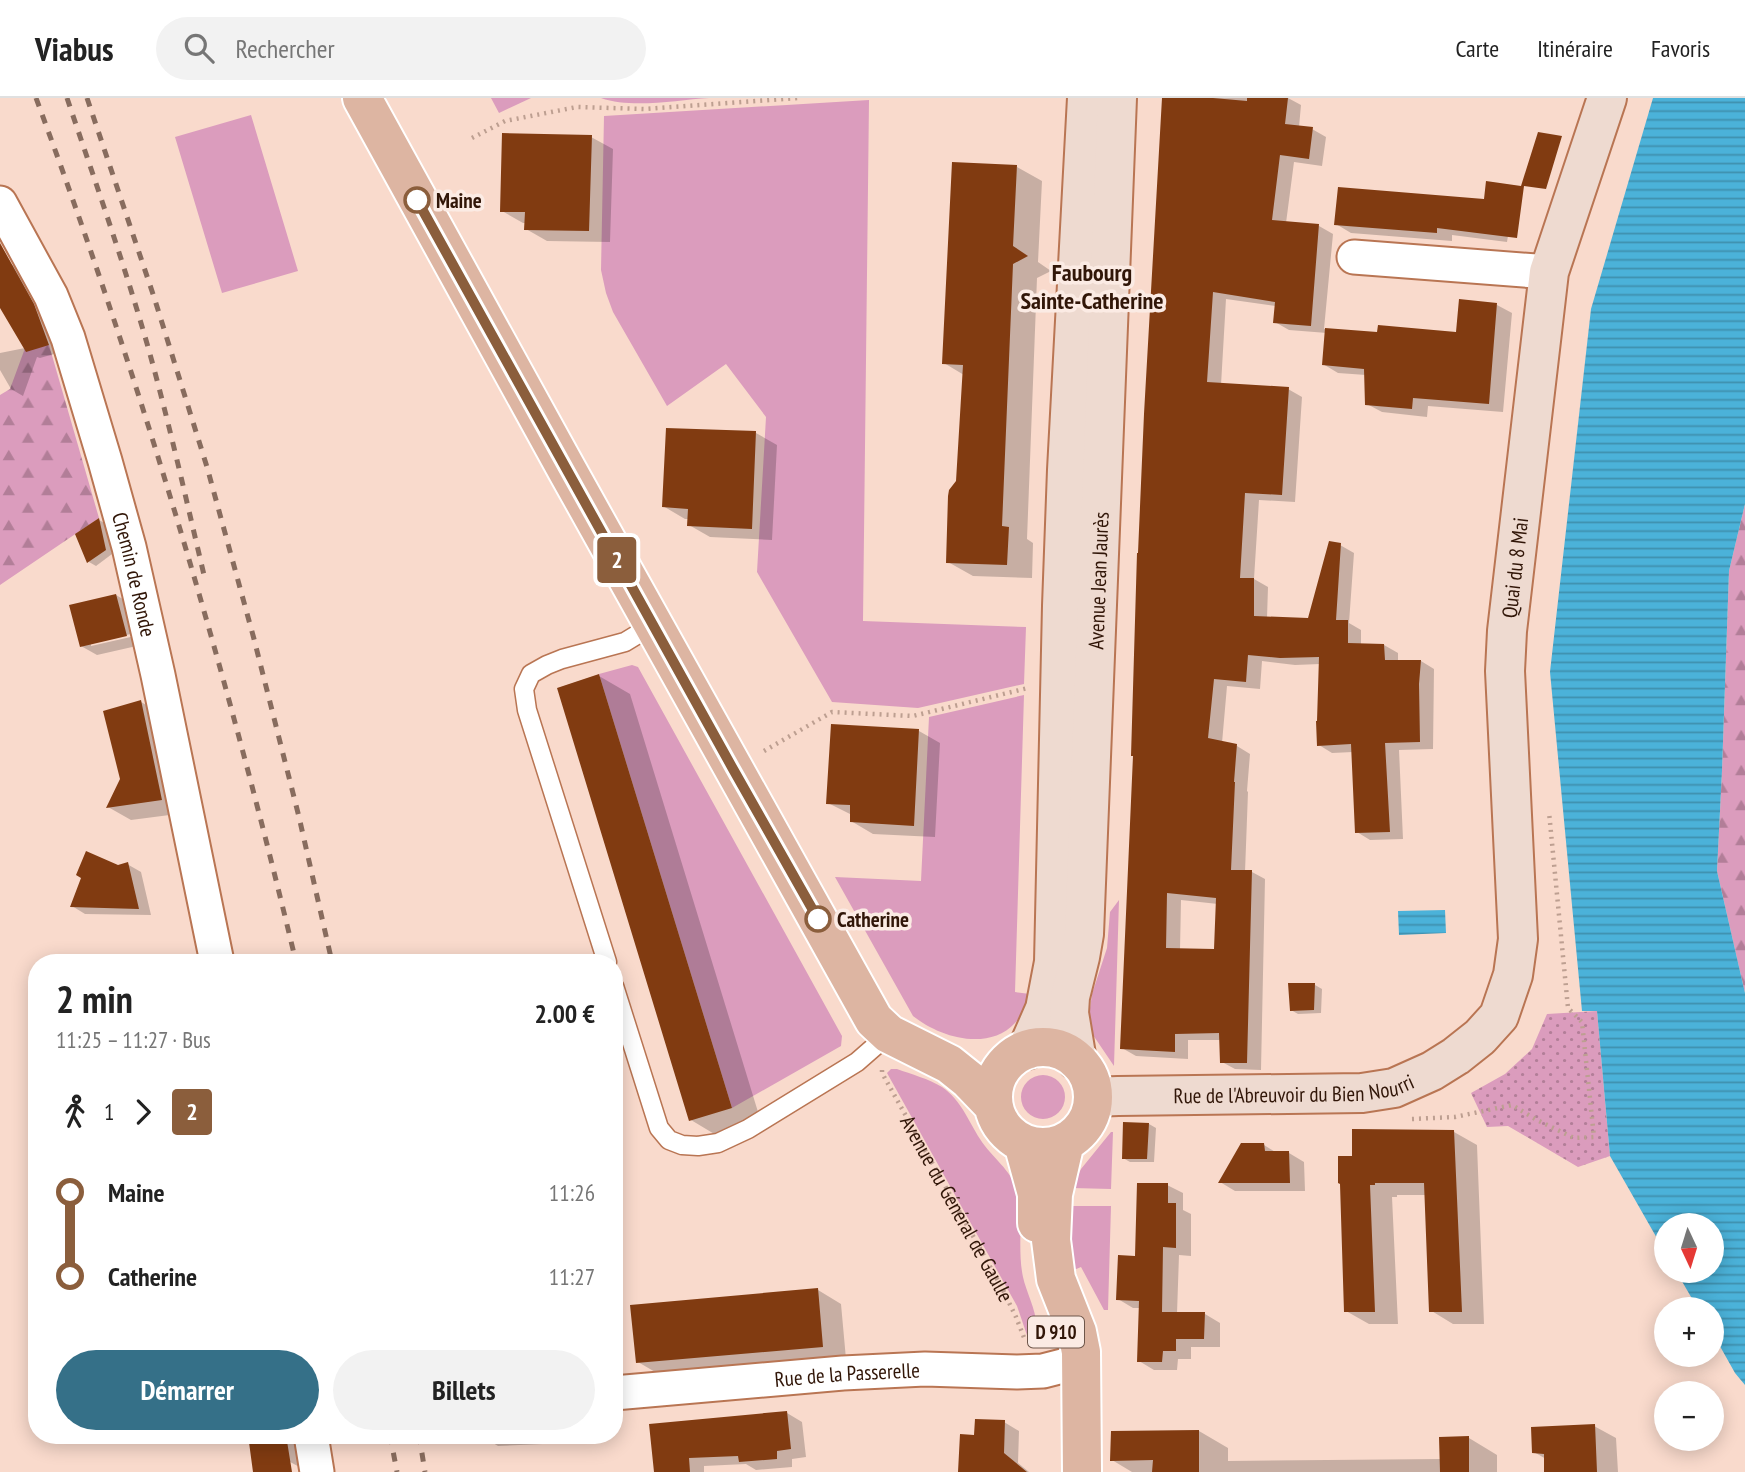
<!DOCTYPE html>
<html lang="fr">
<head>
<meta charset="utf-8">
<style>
	:root { --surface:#fff; --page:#f2f2f2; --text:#222; --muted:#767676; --line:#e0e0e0; --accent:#357088 }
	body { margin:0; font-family:"PT Sans Narrow",sans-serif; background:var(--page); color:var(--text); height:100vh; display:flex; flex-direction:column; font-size:26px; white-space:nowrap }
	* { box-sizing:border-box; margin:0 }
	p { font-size:23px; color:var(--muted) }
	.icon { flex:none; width:38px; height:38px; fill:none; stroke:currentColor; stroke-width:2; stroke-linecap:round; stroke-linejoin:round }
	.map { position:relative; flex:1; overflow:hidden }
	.panel { position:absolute; left:28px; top:856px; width:595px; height:490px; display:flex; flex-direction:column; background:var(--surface); border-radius:28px; box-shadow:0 4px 18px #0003 }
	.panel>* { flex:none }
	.badge { padding:0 14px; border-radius:5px; font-size:24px; line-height:46px }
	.needle { width:46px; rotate:176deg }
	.controls { position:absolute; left:1654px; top:1115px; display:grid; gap:14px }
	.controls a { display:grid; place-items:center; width:70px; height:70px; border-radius:50%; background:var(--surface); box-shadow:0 4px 18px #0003; font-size:35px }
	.map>.badge { position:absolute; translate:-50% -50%; box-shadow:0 0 0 4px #fff }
	.legs { display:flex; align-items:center; gap:10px; height:77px; padding:0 28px; font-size:23px }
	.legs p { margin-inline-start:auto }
	.headline { display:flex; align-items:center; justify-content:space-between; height:119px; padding:0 28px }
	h1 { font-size:38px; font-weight:700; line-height:52px }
	.cta { display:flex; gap:14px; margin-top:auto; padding:14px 28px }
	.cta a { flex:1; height:80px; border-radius:42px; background:var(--accent); color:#fff; font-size:28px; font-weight:700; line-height:80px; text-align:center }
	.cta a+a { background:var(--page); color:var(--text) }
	ul { padding:0 28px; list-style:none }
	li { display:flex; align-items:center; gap:24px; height:84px; font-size:26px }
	li i { display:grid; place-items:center; width:10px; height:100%; margin:0 9px; background:currentColor }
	li i::after { content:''; width:18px; height:18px; margin:-9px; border:5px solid; border-radius:50%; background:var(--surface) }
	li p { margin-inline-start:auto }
	li:first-child i { background:linear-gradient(#0000 50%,currentColor 0) }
	li:last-child i { background:linear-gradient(currentColor 50%,#0000 0) }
	header { display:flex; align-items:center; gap:42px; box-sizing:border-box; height:98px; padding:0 35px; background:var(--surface); border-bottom:2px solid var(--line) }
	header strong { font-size:33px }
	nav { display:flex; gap:38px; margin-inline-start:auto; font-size:24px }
	.search { width:490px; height:63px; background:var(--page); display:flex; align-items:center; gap:18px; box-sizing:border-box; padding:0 24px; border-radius:38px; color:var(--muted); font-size:26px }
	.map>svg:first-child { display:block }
	.grass { fill:#db9cbd }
	.forest { fill:url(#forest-firs) }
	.park { fill:url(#park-dots) }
	.water { fill:url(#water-rules) }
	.shadow { fill:#0003; fill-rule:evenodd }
	.building { fill:#813b11; fill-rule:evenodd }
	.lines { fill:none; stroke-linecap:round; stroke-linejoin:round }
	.lane-casing { stroke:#b97553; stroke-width:21 }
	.street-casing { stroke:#b97553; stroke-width:37 }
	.secondary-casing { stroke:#b97553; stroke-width:42 }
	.primary-casing { stroke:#fff; stroke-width:42 }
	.path { stroke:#bd9f91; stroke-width:4.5; stroke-dasharray:2 5; stroke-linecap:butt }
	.lane { stroke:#fff; stroke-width:18 }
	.street { stroke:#fff; stroke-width:33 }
	.secondary { stroke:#eedad0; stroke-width:38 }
	.primary { stroke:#ddb5a2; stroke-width:38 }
	.rail { stroke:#886c5e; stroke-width:5; stroke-dasharray:9 9; stroke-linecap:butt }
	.line-1-casing { stroke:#fff; stroke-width:16 }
	.line-1 { stroke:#8b5e3c; stroke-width:10 }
	.stop-1-dot { fill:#fff; stroke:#8b5e3c; stroke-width:3.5 }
	.labels { text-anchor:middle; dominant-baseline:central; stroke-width:7; stroke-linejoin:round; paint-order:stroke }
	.shield { fill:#fbebe4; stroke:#6e564a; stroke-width:2 }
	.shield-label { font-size:19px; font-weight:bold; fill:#311608 }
	.stop-label { font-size:21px; font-weight:bold; fill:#311608; stroke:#fbebe4; text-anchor:start }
	.street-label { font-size:21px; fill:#311608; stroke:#fbebe4 }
	.quarter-label { font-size:24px; font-weight:bold; fill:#311608; stroke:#fbebe4 }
</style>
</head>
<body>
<header>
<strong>Viabus</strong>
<div class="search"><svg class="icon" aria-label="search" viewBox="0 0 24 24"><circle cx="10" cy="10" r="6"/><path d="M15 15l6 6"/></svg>Rechercher</div>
<nav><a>Carte</a><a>Itinéraire</a><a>Favoris</a></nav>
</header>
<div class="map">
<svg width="1745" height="1374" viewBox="0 0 1745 1374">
	<defs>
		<pattern id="forest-firs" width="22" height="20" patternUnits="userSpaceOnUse" patternTransform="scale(1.75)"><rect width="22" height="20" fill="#db9cbd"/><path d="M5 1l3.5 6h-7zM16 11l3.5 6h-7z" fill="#b27e98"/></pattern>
		<pattern id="park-dots" width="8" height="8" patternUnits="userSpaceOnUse" patternTransform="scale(1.75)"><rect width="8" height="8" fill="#db9cbd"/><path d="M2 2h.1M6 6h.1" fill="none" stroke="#b27e98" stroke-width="1.8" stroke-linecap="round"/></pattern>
		<pattern id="water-rules" width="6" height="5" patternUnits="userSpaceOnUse" patternTransform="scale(1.75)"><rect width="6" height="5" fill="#4bb2d9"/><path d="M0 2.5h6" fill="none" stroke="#3f90ae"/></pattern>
	</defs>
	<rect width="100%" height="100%" fill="#f9dacc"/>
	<path class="grass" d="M 491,0 L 531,0 L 499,15 Z
		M 601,0 L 709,0 C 677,2 632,11 601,0 Z
		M 869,2 L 863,523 L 1026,529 L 1024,586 L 918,610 L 832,604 L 757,474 L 766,319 L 726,266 L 667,308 L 613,214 L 606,195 L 601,172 L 604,18 Z
		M 251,17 L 298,173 L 222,195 L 175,39 Z
		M 632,567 L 638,569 L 842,938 L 841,948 L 732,1010 L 599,576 Z
		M 1024,597 L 1015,894 L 1030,896 C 1026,906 1022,917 1015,925 C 988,954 939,939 913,918 L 835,779 L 921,783 L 929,619 Z
		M 1119,802 L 1114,968 L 1093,937 L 1089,917 L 1092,896 L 1107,850 L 1110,814 Z
		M 891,971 L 897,971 C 911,976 929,981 942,989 C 961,1002 968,1022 980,1041 C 992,1060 1011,1071 1017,1093 C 1024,1121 1017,1151 1023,1179 C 1027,1199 1046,1227 1030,1246 L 1017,1208 L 887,975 Z
		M1021 999a22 22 0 1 1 44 0a22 22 0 1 1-44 0Z
		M 1111,1034 L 1113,1034 L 1111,1091 L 1072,1090 L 1081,1071 Z
		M 1070,1108 L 1111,1108 L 1108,1212 L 1104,1212 L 1081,1169 L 1074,1172 L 1071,1157 Z"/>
	<path class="forest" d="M 28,242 L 49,247 L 99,420 L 0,487 L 0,297 L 10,291 Z
		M 1745,406 L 1745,895 L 1717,773 L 1722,673 L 1729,473 Z"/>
	<path class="park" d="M 1597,913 L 1610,1058 L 1578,1069 L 1508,1028 L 1487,1029 L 1471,995 L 1505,976 L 1532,951 L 1547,916 Z"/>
	<path class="water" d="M 1653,0 L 1745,0 L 1745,406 L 1729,473 L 1722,673 L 1717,773 L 1745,895 L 1745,1287 L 1735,1275 L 1712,1234 L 1712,1211 L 1698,1211 L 1676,1173 L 1712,1172 L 1712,1127 L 1666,1127 L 1666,1156 L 1610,1058 L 1597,913 L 1582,913 L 1550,574 L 1591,211 Z
		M 1445,812 L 1446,835 L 1399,837 L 1398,813 Z"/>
	<path class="shadow" d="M 1164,0 L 1288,0 L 1301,7 L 1299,29 L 1312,31 L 1326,39 L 1322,68 L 1294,64 L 1286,125 L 1319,128 L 1333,136 L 1324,231 L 1378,236 L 1458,236 L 1497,207 L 1512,215 L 1503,314 L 1428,308 L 1427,319 L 1382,314 L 1367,306 L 1366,277 L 1338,275 L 1323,266 L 1327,235 L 1289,232 L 1275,224 L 1276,208 L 1226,201 L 1221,287 L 1288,291 L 1302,299 L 1295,404 L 1259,402 L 1254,481 L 1268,489 L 1267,520 L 1310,522 L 1340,447 L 1354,455 L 1349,525 L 1361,532 L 1361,547 L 1384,547 L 1398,555 L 1398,563 L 1421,563 L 1434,571 L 1433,651 L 1399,652 L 1403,741 L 1370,742 L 1357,734 L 1353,654 L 1332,655 L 1319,647 L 1320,566 L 1295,567 L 1262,563 L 1260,591 L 1227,588 L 1222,645 L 1237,648 L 1250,656 L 1247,693 L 1248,694 L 1245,774 L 1252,774 L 1265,781 L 1261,972 L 1235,971 L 1222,964 L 1221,942 L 1188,942 L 1188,961 L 1136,958 L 1122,950 ZM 1181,802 L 1218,806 L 1216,852 L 1180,852 Z
		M 591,39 L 613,51 L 610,144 L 547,143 L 526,131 L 526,125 L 523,125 L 502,113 Z
		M 1017,69 L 1042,83 L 1038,164 L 1051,173 L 1037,180 L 1027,441 L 1033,445 L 1032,480 L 973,478 L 948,464 L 957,384 L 964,277 L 944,265 Z
		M 1512,113 L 1507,144 L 1452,137 L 1452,143 L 1351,135 L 1336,126 Z
		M 11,166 L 24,174 L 61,254 L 40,260 L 37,259 L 23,298 L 11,291 L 0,272 L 0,255 L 25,250 L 0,206 L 0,167 Z
		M 756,335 L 777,347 L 772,442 L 710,439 L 689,427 L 689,421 L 685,421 L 663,408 Z
		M 99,422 L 106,426 L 112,456 L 96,468 L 89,464 Z
		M 116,497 L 131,506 L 141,547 L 97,557 L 81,548 ZM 135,535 L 135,538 L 91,548 L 91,545 Z
		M 599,578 L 630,596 L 762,1027 L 721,1040 L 691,1022 Z
		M 141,604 L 164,617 L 185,715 L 131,722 L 108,709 L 122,681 Z
		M 832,628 L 919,633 L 940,645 L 935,739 L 873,736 L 851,723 L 852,717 L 828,705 Z
		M 127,766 L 141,774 L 151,817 L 85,816 L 72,808 L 118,768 Z
		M 1315,887 L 1322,891 L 1321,915 L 1298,916 L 1291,912 Z
		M 1149,1026 L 1156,1030 L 1154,1064 L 1130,1064 L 1123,1060 Z
		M 1454,1034 L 1477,1047 L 1484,1226 L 1453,1226 L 1430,1212 L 1426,1097 L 1397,1097 L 1397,1099 L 1392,1099 L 1398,1226 L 1369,1226 L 1346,1213 L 1354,1060 Z
		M 1264,1047 L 1277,1055 L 1289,1055 L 1304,1064 L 1305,1093 L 1235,1093 L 1220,1084 Z
		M 1167,1087 L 1183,1095 L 1183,1112 L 1191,1116 L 1191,1158 L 1179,1157 L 1177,1216 L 1205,1216 L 1220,1225 L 1220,1249 L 1191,1249 L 1191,1261 L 1178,1261 L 1177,1272 L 1154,1272 L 1139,1263 L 1140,1210 L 1133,1210 L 1118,1201 Z
		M 818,1192 L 841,1206 L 846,1261 L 662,1278 L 638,1264 Z
		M 787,1315 L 802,1324 L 806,1359 L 792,1361 L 792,1369 L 756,1372 L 746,1366 L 704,1368 L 704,1374 L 655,1374 Z
		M 1004,1324 L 1019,1333 L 1018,1365 L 1029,1374 L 960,1374 L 976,1339 Z
		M 1594,1328 L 1616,1340 L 1618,1374 L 1546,1374 L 1546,1361 L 1534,1354 Z
		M 1199,1333 L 1228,1350 L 1228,1363 L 1441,1361 L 1469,1340 L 1497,1357 L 1497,1374 L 1132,1374 L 1112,1362 Z
		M 240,1337 L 299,1337 L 305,1372 Z
		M 483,1337 L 548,1337 L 543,1346 L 498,1348 L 483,1339 Z"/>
	<path class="building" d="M 1162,0 L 1213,0 L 1247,3 L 1247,0 L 1288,0 L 1285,26 L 1313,29 L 1309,61 L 1280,57 L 1272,122 L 1319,126 L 1311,228 L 1273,225 L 1275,204 L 1213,194 L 1207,284 L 1289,289 L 1282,397 L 1245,395 L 1240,480 L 1254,480 L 1254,518 L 1308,520 L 1329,443 L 1341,445 L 1336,522 L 1348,522 L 1348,545 L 1384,546 L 1385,562 L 1421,562 L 1419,586 L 1420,644 L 1385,645 L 1390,734 L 1355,735 L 1351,646 L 1317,648 L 1316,623 L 1317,623 L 1319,559 L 1280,560 L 1248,557 L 1246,584 L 1214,581 L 1208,640 L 1237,646 L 1234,684 L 1235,684 L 1231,772 L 1252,772 L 1247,965 L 1220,965 L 1219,935 L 1175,936 L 1175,954 L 1120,951 L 1133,658 L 1131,658 L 1137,455 L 1138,455 L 1144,316 ZM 1167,795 L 1216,800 L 1214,851 L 1166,850 Z
		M 1538,34 L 1562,38 L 1546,91 L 1524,88 L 1517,140 L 1437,130 L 1437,135 L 1334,127 L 1338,89 L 1484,101 L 1486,83 L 1521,88 Z
		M 502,35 L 592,37 L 589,133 L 524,132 L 525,114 L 500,114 Z
		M 952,64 L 1017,67 L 1013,148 L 1028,158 L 1013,166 L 1002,428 L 1009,429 L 1007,467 L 946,465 L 948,398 L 949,392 L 956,383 L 963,267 L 942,266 Z
		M 0,145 L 34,206 L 49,247 L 26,254 L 0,210 Z
		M 1459,201 L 1497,205 L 1489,306 L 1413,300 L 1412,311 L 1365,307 L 1364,271 L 1322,267 L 1325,230 L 1377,234 L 1378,227 L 1456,234 Z
		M 666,330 L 756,333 L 752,431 L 687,428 L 688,411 L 662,409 Z
		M 99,420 L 106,452 L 87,465 L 75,436 Z
		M 116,496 L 127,538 L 80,549 L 69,507 Z
		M 599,576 L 732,1010 L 689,1023 L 557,590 Z
		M 141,602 L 162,702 L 106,710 L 120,681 L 103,613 Z
		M 831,626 L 919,631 L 914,728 L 850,724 L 850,707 L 826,706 Z
		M 86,753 L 118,767 L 128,764 L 139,811 L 70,809 L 81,780 L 76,777 Z
		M 1288,885 L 1315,885 L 1314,912 L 1290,913 Z
		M 1123,1024 L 1149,1025 L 1147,1061 L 1122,1061 Z
		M 1352,1031 L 1454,1032 L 1462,1214 L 1429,1214 L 1424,1085 L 1375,1085 L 1375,1087 L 1370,1087 L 1375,1214 L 1344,1214 L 1340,1086 L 1338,1085 L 1338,1058 L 1352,1058 Z
		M 1241,1045 L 1264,1045 L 1265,1053 L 1289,1053 L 1290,1085 L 1218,1085 Z
		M 1137,1085 L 1168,1085 L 1168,1105 L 1176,1105 L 1176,1150 L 1163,1149 L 1162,1214 L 1205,1214 L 1204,1241 L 1176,1241 L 1176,1253 L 1163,1253 L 1162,1264 L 1137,1264 L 1139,1203 L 1116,1202 L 1118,1157 L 1135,1158 Z
		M 818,1190 L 823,1249 L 636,1265 L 630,1207 Z
		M 787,1313 L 791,1351 L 777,1353 L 777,1361 L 739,1364 L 738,1358 L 689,1360 L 690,1374 L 654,1374 L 649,1326 Z
		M 975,1321 L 1005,1322 L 1004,1355 L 1027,1374 L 958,1374 L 960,1336 L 974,1337 Z
		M 1595,1326 L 1597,1374 L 1544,1374 L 1544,1356 L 1532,1355 L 1531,1329 Z
		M 1199,1332 L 1199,1374 L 1152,1374 L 1153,1362 L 1110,1363 L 1111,1333 Z
		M 248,1337 L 286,1337 L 292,1374 L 253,1374 Z
		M 1469,1338 L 1469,1374 L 1440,1374 L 1439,1339 Z"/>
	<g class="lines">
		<g class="lane-casing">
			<path id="lane" d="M 607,864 L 527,612 L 524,591 L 531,576 L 547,567 L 562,561 L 625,544 L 653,527
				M 614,888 L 659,1030 L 669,1042 L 682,1047 L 698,1048 L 718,1045 L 748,1031 L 857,964 L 889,936"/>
		</g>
		<g class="street-casing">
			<g id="street">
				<path id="s2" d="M 0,105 L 51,198 L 68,240 L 105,363 L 129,449 L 158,577 L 217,864"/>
				<path d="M 1354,159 L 1549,174"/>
				<path id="s3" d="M 614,1295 L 843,1275 L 925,1271 L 1017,1274 L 1043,1273 L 1082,1263"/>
				<path d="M 311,1337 L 317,1374"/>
			</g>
		</g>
		<g class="secondary-casing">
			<g id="secondary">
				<path d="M 1027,952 L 1045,911 L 1054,864 L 1062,508 L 1067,372 L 1087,0"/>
				<path id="s4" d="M 1077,963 L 1069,915 L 1070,899 L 1080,859 L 1084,836 L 1117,0"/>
				<path id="s5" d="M 1093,999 L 1118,998 L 1362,995 L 1394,990 L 1432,973 L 1456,958 L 1480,939 L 1499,918 L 1513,877 L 1518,841 L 1505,573 L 1507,533 L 1549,174 L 1607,0"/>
			</g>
		</g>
		<g class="primary-casing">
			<path id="primary" d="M 362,0 L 567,372 L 874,922 L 889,936 L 949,966 L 969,982 L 993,1007
				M993 999a50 50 0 1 1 100 0a50 50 0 1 1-100 0Z
				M 1065,1044 L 1053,1096 L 1051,1142 L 1056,1181 L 1077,1234 L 1081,1254 L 1082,1374
				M 1023,1045 L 1037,1096 L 1037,1125"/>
		</g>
		<g class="path">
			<path d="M 472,40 L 505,23 L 577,9 L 645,11 L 798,0"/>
			<path d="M 764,653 L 832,614 L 913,618 L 1028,590"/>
			<path id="s1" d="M 882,972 L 882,975 L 1002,1190 L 1016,1219 L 1025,1242"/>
			<path d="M 1412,1021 L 1455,1019 L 1512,1007 L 1537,1022 L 1574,1040 L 1594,1039 L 1582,924 L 1568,910 L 1549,714"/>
		</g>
		<use href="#lane" class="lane"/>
		<use href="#street" class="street"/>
		<use href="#secondary" class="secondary"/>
		<use href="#primary" class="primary"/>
		<path class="rail" d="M 36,0 C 141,283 226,571 296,864
			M 67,0 C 95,83 124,165 148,249 C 169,324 186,401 204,477
			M 87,0 L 154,199 L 207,369 L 254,541 L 299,719 L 332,864
			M 390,1337 L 397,1374
			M 419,1337 L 425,1374"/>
	</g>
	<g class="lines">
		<g class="line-1-casing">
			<path id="line-1" d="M 417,102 L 733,671 L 818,821"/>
		</g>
		<use href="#line-1" class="line-1"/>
	</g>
	<g class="stop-1-dot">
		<circle cx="417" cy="102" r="12"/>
		<circle cx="818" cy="821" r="12"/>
	</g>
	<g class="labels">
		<rect class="shield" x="1028" y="1218.5" width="56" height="31" rx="5"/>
		<g class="shield-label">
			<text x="1056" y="1234">D 910</text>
		</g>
		<g class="stop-label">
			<text x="436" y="102">Maine</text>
			<text x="837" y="821">Catherine</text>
		</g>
		<g class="street-label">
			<text stroke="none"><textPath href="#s5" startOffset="882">Quai du 8 Mai</textPath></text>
			<text stroke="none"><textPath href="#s2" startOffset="397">Chemin de Ronde</textPath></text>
			<text stroke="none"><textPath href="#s4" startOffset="483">Avenue Jean Jaurès</textPath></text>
			<text stroke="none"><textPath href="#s5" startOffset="201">Rue de l'Abreuvoir du Bien Nourri</textPath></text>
			<text stroke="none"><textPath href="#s1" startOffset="158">Avenue du Général de Gaulle</textPath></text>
			<text stroke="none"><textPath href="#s3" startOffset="234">Rue de la Passerelle</textPath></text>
		</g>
		<g class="quarter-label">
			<text x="1092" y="174">Faubourg<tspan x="1092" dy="28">Sainte-Catherine</tspan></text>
		</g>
	</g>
</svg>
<div class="controls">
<a><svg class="needle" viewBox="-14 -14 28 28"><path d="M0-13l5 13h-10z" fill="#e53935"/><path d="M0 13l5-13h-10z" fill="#767676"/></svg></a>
<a>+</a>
<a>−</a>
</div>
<b class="badge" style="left:617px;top:462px;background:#8b5e3c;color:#fff">2</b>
<section class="panel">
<div class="headline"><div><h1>2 min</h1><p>11:25 – 11:27 · Bus</p></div><b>2.00 €</b></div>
<div class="legs"><svg class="icon" aria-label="walk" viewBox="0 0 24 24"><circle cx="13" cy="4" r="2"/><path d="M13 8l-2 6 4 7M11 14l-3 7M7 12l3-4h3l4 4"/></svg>1<svg class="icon" aria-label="forward" viewBox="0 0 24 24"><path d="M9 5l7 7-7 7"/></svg><b class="badge" style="background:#8b5e3c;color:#fff">2</b></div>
<ul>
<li><i style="color:#8b5e3c"></i><b>Maine</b><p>11:26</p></li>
<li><i style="color:#8b5e3c"></i><b>Catherine</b><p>11:27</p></li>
</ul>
<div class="cta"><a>Démarrer</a><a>Billets</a></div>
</section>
</div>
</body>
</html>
